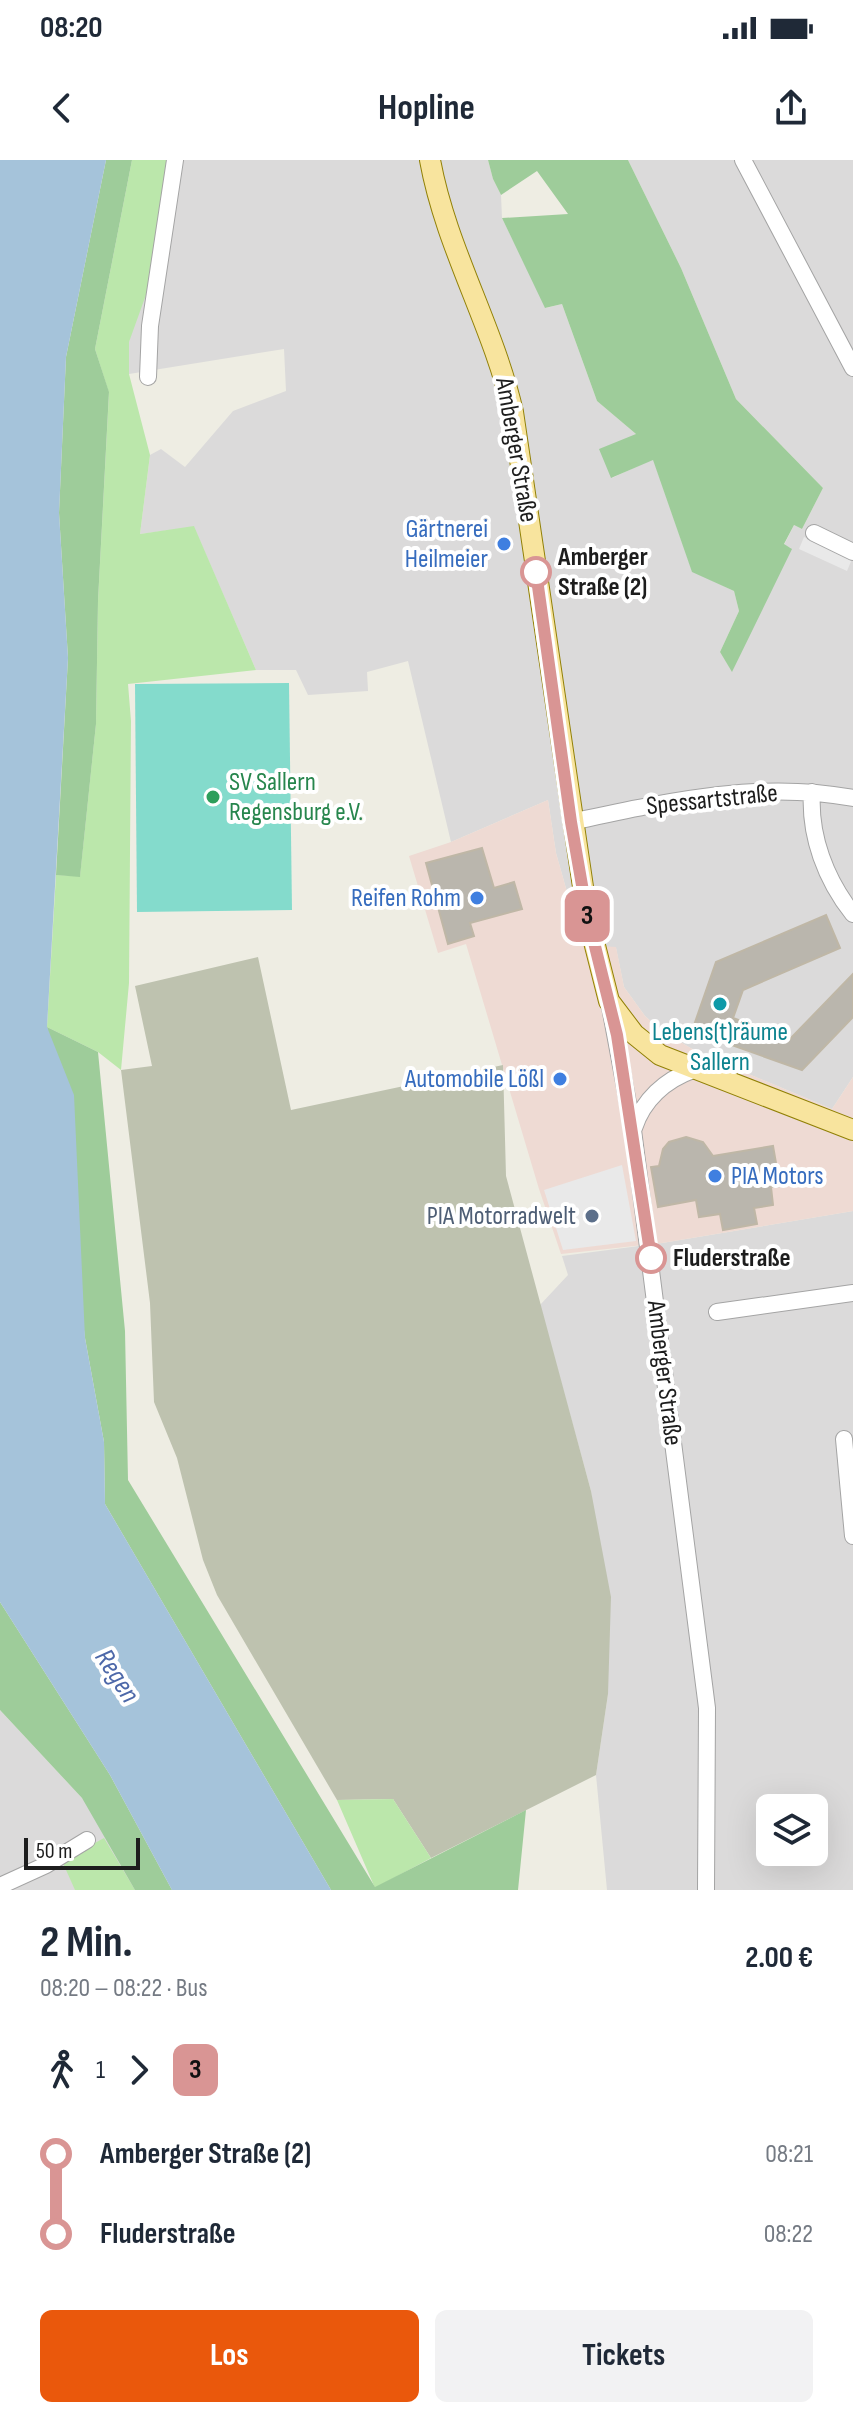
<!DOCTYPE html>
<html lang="de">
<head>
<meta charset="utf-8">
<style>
	:root { --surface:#fff; --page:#f2f2f3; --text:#1f2937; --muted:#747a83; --accent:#ea580c }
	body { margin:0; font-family:"Sofia Sans Condensed",sans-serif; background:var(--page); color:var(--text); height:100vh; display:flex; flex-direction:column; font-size:30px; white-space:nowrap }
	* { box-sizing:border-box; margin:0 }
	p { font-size:26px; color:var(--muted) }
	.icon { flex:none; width:44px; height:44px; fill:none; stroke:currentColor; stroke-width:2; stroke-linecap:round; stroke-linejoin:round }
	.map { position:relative; height:1730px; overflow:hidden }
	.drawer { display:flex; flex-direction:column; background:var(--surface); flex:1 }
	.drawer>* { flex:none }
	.badge { padding:0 16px; border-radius:12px; font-size:28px; line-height:52px }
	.buttons { position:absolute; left:756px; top:1634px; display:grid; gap:16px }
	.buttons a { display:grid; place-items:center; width:72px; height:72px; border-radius:12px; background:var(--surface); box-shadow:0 8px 32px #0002; font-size:40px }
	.scale { position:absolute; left:24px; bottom:20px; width:116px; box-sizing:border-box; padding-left:8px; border:4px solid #1d1d1d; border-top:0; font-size:22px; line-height:28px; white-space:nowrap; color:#1d1d1d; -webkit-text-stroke:6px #fff; paint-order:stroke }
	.map>.badge { position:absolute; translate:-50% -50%; box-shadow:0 0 0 4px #fff }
	.legs { display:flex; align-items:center; gap:12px; height:88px; padding:0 40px; font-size:26px }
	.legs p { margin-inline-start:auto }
	.summary { display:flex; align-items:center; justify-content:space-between; height:136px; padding:0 40px }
	h1 { font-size:44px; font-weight:700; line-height:60px }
	.primary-button { display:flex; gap:16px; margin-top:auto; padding:16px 40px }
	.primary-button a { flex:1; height:92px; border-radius:12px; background:var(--accent); color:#fff; font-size:32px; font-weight:700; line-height:92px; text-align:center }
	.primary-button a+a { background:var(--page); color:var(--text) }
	ul { padding:0 40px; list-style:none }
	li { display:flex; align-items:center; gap:28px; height:80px; font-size:30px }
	li i { display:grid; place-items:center; width:12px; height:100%; margin:0 10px; background:currentColor }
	li i::after { content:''; width:20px; height:20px; margin:-10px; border:6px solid; border-radius:50%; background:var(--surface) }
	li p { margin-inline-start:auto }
	li:first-child i { background:linear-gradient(#0000 50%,currentColor 0) }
	li:last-child i { background:linear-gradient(currentColor 50%,#0000 0) }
	.status { display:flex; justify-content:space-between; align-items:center; height:56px; padding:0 40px; background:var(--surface); direction:ltr }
	.status svg { height:22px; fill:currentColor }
	header { display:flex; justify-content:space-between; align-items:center; height:104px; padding:0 40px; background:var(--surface); font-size:36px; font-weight:700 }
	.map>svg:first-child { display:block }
	.residential { fill:#dbdada; fill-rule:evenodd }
	.commercial { fill:#eedad3 }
	.construction { fill:#bec2af }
	.grass { fill:#bbe7ab }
	.forest { fill:#9ecc9a }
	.pitch { fill:#84dbcc }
	.parking { fill:#e9e9e9 }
	.water { fill:#a5c3da }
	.building { fill:#bab6ad; stroke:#bfb7a6; stroke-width:2 }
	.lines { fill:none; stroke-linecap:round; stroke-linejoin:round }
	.minor-casing { stroke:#a4a4a4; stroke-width:18 }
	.major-casing { stroke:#918006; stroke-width:22 }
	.minor { stroke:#fff; stroke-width:16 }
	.major { stroke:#f8e49e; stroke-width:20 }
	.line-1-casing { stroke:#fff; stroke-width:18 }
	.line-1 { stroke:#d99594; stroke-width:12 }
	.shop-dot { fill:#3f7fe0; stroke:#fff; stroke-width:3 }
	.stop-1-dot { fill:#fff; stroke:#d99594; stroke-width:4 }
	.leisure-dot { fill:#2e9e5b; stroke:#fff; stroke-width:3 }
	.culture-dot { fill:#0f9aa8; stroke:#fff; stroke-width:3 }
	.service-dot { fill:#5c6f8a; stroke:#fff; stroke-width:3 }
	.labels { text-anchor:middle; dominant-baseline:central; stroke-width:8; stroke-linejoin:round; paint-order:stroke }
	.street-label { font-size:26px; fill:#1d1d1d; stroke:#fff }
	.shop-label { font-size:26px; fill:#366cbe; stroke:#fff; text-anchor:end }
	.stop-label { font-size:26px; font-weight:bold; fill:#1d1d1d; stroke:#fff; text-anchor:start }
	.leisure-label { font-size:26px; fill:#27864d; stroke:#fff; text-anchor:start }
	.culture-label { font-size:26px; fill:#0d838f; stroke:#fff }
	.service-label { font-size:26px; fill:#4e5e75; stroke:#fff; text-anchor:end }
	.water-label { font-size:28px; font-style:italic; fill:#4d68a9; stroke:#fff }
</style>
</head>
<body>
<div class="status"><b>08:20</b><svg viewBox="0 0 49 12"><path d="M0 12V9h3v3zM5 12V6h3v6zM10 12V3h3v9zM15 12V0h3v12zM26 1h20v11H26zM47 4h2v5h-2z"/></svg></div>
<header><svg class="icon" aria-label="back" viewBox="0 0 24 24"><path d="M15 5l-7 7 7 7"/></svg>Hopline<svg class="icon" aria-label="share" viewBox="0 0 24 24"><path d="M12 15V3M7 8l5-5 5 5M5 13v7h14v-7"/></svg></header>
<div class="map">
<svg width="853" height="1730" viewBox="0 0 853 1730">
	<rect width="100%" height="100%" fill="#eeede3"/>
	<path class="residential" d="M 168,0 L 488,0 L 493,19 L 501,35 L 502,58 L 546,148 L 562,144 L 597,241 L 636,274 L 612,318 L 653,299 L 692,411 L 734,431 L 739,451 L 720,492 L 732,511 L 791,388 L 784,385 L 794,365 L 802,369 L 823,328 L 736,239 L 681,108 L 628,0 L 853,0 L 853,917 L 832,949 L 701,894 L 663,872 L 645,856 L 624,827 L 616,788 L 582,785 L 556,693 L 548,640 L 451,682 L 408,501 L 367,512 L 368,531 L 308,535 L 296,510 L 256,510 L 194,367 L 140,374 L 150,295 L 161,289 L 185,307 L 233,251 L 286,231 L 284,189 L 129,214 L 129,182 Z
		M 853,1051 L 853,1730 L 607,1730 L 596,1615 L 608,1534 L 591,1331 L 540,1145 L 568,1115 L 562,1096 L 662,1083 ZM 770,1648 L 814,1648 L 814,1692 L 770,1692 Z
		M 0,1550 L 82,1638 L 172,1730 L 0,1730 Z"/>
	<path class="commercial" d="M 548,640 L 556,693 L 582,785 L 616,787 L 624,827 L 645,856 L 663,872 L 701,894 L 832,949 L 853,917 L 853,1051 L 662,1083 L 561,1094 L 539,1029 L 466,784 L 438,793 L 409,696 L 451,682 Z"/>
	<path class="construction" d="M 258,797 L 291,950 L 503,905 L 506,1016 L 591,1331 L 611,1437 L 608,1534 L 596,1615 L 431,1698 L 393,1639 L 337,1640 L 217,1435 L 203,1400 L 177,1298 L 154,1242 L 150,1143 L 121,910 L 152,906 L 135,826 Z"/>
	<path class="grass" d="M 132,0 L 168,0 L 147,132 L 129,182 L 129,214 L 150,295 L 140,374 L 194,366 L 256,510 L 128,524 L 131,561 L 129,823 L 121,910 L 98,892 L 47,867 L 56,715 L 80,716 L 96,564 L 98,441 L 109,233 L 95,189 Z
		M 393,1639 L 431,1698 L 375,1728 L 337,1640 Z
		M 104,1678 L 135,1730 L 75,1730 L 62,1701 Z"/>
	<path class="forest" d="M 106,0 L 132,0 L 95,189 L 109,232 L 98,441 L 96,564 L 80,717 L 56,715 L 68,498 L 59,353 L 66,197 Z
		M 488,0 L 628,0 L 681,108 L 736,239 L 823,328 L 802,369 L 794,365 L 784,384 L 792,389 L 732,512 L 720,492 L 739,451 L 734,431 L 692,412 L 653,300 L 611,318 L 599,289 L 636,274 L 597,241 L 562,144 L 545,148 L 502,58 L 568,54 L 537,11 L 501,35 L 493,19 Z
		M 47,867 L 98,892 L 125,1171 L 128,1320 L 375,1727 L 526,1650 L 518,1730 L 331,1730 L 105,1344 L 104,1282 L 85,1178 Z
		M 0,1442 L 110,1615 L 172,1730 L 135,1730 L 82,1638 L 0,1550 Z"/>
	<path class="pitch" d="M 289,523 L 292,750 L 137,752 L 135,524 Z"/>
	<path class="parking" d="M 804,377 L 852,399 L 847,411 L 799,389 Z
		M 622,1005 L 636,1081 L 563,1090 L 544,1030 Z"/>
	<path class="water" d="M 0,0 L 106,0 L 66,197 L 59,353 L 68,498 L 47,867 L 74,935 L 85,1178 L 104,1282 L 105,1344 L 331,1730 L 172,1730 L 110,1615 L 0,1442 Z"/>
	<path class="building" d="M 482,688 L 494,728 L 514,722 L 522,749 L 470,763 L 474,776 L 448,784 L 426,703 Z
		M 826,755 L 840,788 L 743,830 L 733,858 L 790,879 L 853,814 L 853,857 L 802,910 L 692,871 L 716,802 Z
		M 686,977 L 703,982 L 713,996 L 773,986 L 780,1026 L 771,1027 L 773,1045 L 754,1048 L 757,1064 L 723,1070 L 720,1054 L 699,1057 L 696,1040 L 658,1047 L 651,1007 L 659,1006 L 663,989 L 669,982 Z"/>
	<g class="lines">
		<g class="minor-casing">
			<path id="minor" d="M 743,0 L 853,208
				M 148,217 L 150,166 L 175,0
				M 814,373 L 853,392
				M 812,632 C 809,676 826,720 853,754
				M 571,662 C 665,642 757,620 853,638
				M 610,847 L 633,970 L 707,1548 L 706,1730
				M 634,968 C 643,940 665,920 693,910
				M 717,1152 L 853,1133
				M 844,1279 L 853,1376
				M 0,1726 L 46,1705 L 87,1680"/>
		</g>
		<g class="major-casing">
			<path id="major" d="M 430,0 C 446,88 493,165 513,252 L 587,754 L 609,841 L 634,874 L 660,895 L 853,970"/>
		</g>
		<use href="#minor" class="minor"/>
		<use href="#major" class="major"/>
	</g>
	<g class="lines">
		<g class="line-1-casing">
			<path id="line-1" d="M 536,412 L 571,662 L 587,754 L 617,875 L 651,1098"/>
		</g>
		<use href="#line-1" class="line-1"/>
	</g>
	<g class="shop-dot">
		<circle cx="504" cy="384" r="8"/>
		<circle cx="477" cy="738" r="8"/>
		<circle cx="560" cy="919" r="8"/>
		<circle cx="715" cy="1016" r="8"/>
	</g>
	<g class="stop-1-dot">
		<circle cx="536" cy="412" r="14"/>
		<circle cx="651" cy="1098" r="14"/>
	</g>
	<circle class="leisure-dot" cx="213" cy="637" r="8"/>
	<circle class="culture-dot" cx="720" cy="844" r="8"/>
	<circle class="service-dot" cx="592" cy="1056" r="8"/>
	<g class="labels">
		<g class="street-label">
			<text transform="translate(516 290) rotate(80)">Amberger Straße</text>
			<text transform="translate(712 640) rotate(-6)">Spessartstraße</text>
			<text transform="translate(664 1213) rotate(83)">Amberger Straße</text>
		</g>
		<g class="shop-label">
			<text x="488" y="369">Gärtnerei<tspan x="488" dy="30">Heilmeier</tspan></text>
			<text x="461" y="738">Reifen Rohm</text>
			<text x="544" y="919">Automobile Lößl</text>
			<text x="731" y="1016" text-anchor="start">PIA Motors</text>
		</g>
		<g class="stop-label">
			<text x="558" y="397">Amberger<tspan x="558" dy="30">Straße (2)</tspan></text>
			<text x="673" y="1098">Fluderstraße</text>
		</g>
		<g class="leisure-label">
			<text x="229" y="622">SV Sallern<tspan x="229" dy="30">Regensburg e.V.</tspan></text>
		</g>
		<g class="culture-label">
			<text x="720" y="872">Lebens(t)räume<tspan x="720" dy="30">Sallern</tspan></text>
		</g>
		<g class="service-label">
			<text x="576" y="1056">PIA Motorradwelt</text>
		</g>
		<g class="water-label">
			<text transform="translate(117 1516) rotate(57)">Regen</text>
		</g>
	</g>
</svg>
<div class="buttons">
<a><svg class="icon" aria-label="layers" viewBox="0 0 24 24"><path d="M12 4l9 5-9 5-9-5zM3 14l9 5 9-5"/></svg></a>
</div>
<div class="scale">50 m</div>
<b class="badge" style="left:587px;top:756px;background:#d99594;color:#111">3</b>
</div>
<section class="drawer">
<div class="summary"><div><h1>2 Min.</h1><p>08:20 – 08:22 · Bus</p></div><b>2.00 €</b></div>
<div class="legs"><svg class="icon" aria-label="walk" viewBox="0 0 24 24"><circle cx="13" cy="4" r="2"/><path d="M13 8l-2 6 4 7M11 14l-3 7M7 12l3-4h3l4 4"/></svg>1<svg class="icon" aria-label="forward" viewBox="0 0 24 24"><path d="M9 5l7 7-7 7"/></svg><b class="badge" style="background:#d99594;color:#111">3</b></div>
<ul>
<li><i style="color:#d99594"></i><b>Amberger Straße (2)</b><p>08:21</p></li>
<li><i style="color:#d99594"></i><b>Fluderstraße</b><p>08:22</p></li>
</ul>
<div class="primary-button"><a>Los</a><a>Tickets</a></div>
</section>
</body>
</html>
